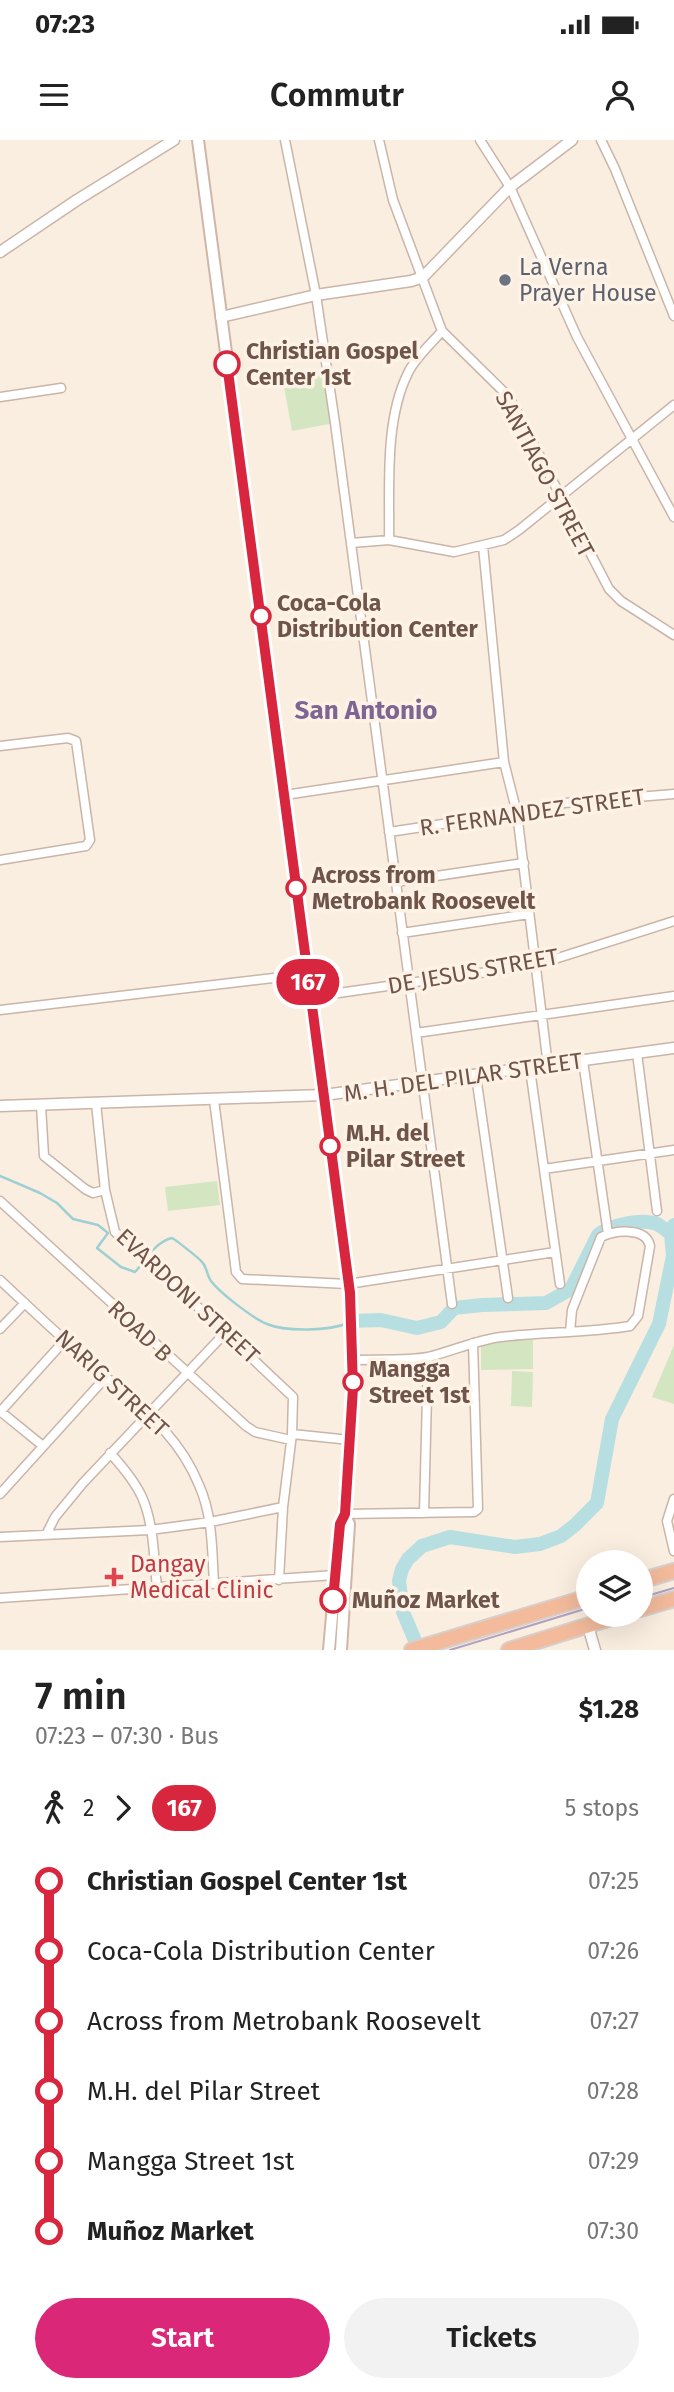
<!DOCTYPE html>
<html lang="en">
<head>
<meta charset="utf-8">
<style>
	:root { --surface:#fff; --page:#f2f2f2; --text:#222; --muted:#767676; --accent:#db2777 }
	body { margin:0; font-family:"Fira Sans",sans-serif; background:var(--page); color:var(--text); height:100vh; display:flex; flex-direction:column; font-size:26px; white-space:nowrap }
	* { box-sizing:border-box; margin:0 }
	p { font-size:23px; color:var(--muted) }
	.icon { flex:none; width:38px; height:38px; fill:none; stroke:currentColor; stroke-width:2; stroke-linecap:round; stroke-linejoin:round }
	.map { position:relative; height:1510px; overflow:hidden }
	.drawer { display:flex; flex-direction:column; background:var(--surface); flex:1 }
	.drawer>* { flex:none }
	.badge { padding:0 14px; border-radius:23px; font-size:24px; line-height:46px }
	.tools { position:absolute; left:576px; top:1410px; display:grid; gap:14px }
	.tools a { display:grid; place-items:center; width:77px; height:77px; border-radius:50%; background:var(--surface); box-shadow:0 7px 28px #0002; font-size:35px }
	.map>.badge { position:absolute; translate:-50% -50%; box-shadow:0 0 0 4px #fff }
	.legs { display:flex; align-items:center; gap:10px; height:77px; padding:0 35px; font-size:23px }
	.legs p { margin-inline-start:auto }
	.head { display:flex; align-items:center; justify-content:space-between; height:119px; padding:0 35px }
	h1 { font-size:38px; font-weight:600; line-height:52px }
	.primary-button { display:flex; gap:14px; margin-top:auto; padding:14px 35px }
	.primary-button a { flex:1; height:80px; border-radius:42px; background:var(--accent); color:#fff; font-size:28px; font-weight:600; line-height:80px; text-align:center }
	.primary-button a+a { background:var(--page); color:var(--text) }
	ul { padding:0 35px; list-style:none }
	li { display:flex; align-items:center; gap:24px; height:70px; font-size:26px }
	li i { display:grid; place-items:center; width:10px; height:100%; margin:0 9px; background:currentColor }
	li i::after { content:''; width:18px; height:18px; margin:-9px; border:5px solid; border-radius:50%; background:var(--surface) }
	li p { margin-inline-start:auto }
	li:first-child i { background:linear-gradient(#0000 50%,currentColor 0) }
	li:last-child i { background:linear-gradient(currentColor 50%,#0000 0) }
	.status { display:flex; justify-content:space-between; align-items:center; height:49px; padding:0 35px; background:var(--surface); direction:ltr }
	.status svg { height:19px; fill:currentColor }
	header { display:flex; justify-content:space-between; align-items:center; height:91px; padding:0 35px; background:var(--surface); font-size:32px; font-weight:600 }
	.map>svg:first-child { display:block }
	.green { fill:#d3e6c1 }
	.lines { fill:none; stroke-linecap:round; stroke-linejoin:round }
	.stream { stroke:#9ecfd3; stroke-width:2.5 }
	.river { stroke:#b7dfe2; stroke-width:14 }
	.minor-casing { stroke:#c9b5a9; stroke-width:11 }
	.tertiary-casing { stroke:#c9b5a9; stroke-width:13 }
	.secondary-casing { stroke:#cfb6a9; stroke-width:14 }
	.trunk-casing { stroke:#d7cfcc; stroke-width:18 }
	.minor { stroke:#fff; stroke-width:8 }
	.tertiary { stroke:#fff; stroke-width:10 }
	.secondary { stroke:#fff; stroke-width:10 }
	.trunk { stroke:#f3bb9c; stroke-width:14 }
	.tram { stroke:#b0a1c1; stroke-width:2 }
	.line-1-casing { stroke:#fff; stroke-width:16 }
	.line-1 { stroke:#d7263d; stroke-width:10 }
	.worship-dot { fill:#6b7280; stroke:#fef2e6; stroke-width:2.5 }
	.stop-1-dot { fill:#fff; stroke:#d7263d; stroke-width:3.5 }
	.health-dot { fill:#e0444e; stroke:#fef2e6; stroke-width:2.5 }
	.labels { text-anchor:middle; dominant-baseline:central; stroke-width:7; stroke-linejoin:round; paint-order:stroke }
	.worship-label { font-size:23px; fill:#5b616d; stroke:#fef2e6; text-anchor:start }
	.stop-label { font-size:23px; font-weight:bold; fill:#6f544a; stroke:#fef2e6; text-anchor:start }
	.street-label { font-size:23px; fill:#6f544a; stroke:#fef2e6 }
	.health-label { font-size:23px; fill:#be3a42; stroke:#fef2e6; text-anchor:start }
	.quarter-label { font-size:26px; font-weight:bold; fill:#7f6692; stroke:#fef2e6 }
</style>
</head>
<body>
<div class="status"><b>07:23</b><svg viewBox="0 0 49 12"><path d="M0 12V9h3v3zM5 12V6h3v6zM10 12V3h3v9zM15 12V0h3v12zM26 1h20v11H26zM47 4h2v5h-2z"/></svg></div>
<header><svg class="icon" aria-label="menu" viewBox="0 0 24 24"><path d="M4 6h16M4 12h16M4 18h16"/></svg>Commutr<svg class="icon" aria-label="person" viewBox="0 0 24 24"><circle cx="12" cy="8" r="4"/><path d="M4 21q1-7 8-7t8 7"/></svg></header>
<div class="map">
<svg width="674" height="1510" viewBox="0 0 674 1510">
	<rect width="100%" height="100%" fill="#faeee0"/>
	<path class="green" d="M 327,228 L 335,283 L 292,291 L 283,241 Z
		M 217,1041 L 220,1065 L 168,1071 L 165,1047 Z
		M 533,1200 L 533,1229 L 481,1230 L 481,1203 Z
		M 674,1205 L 674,1264 L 652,1257 Z
		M 512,1231 L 533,1232 L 532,1267 L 511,1266 Z"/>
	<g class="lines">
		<path class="stream" d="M 0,1036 L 40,1053 L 57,1063 L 73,1079 L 98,1085 L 108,1093 L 97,1108 L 121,1127 L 135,1132 C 146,1120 155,1102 172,1098 C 176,1100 200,1119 202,1122 C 207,1127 207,1136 211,1141 C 220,1153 254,1179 267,1184 C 286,1192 330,1191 348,1183"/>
		<path class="river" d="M 351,1181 L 381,1180 L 417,1188 L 441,1182 L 454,1168 L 482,1165 L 546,1163 L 571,1149 L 598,1095 C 609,1085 642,1078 657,1084 C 661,1086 667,1091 671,1094
			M 419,1510 L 403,1472 L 399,1441 L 402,1429 L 408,1419 L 422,1406 L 450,1397 L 515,1407 L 540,1404 L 561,1396 L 575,1385 L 597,1363 L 612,1279 L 659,1184 L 673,1116 L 671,1094 L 674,1085"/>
		<g class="minor-casing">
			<path id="minor" d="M 285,0 L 316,155 L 335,283 L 452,1164
				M 379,0 L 393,60 L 442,191 L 509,257 L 609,449 L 621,461 L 674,495
				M 480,0 L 510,47 L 577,197 L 674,377
				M 601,0 L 615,29 L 674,176
				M 0,257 L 61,248
				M 389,400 C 390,348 384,281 408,233 C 415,218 431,204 442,191
				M 351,403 L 389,400 L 454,412 L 504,400 L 519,390 L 674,265
				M 483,406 L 504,622 L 517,673 L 548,926
				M 0,606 L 68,598 L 76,601 L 90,700 L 86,706 L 0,720
				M 285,655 L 504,622
				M 389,692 L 517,673 L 564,663 L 674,654
				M 396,742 L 524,723
				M 402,793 L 529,774
				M 310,857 L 536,825 L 674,781
				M 0,870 L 308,834
				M 416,893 L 674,856
				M 637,913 L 657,1071
				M 583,921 L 608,1094
				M 530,929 L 560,1144
				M 476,936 L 508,1158
				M 214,960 L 236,1132 L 242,1139 L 348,1144 L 555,1112
				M 96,963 L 105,1050 L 115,1092 L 147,1119 L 293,1257 L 292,1294 L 283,1367 L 279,1440
				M 41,966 L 44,1016 L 85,1049 L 93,1053 L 105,1050
				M 544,1029 L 674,1010
				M 0,1061 L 246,1286 L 255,1292 L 291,1300
				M 0,1140 C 35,1173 70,1206 106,1237 C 145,1271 179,1296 199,1345 C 213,1376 212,1411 214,1444
				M 0,1189 L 25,1163
				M 353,1220 C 374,1219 409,1221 428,1217 C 453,1211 476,1200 501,1197 C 544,1192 587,1193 630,1186 L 638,1176 L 650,1106 C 646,1087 616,1090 601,1097 L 572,1170 L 570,1192
				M 0,1271 L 43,1306
				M 0,1272 L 65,1200
				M 292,1294 L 350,1300
				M 110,1313 C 122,1326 134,1340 142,1357 C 154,1384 154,1419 157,1448
				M 0,1354 L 106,1237
				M 674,1359 L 667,1381 L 674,1411
				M 424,1373 L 428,1217
				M 344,1374 L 474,1372 L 478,1369 L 473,1203
				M 46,1395 L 55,1377 L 83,1343 L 226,1192
				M 0,1397 L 150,1390 L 210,1382 L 283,1367
				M 0,1458 L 335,1435"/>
		</g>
		<g class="tertiary-casing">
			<path id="tertiary" d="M 0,112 L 77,60 L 174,0
				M 221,177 L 316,155 L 411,141 L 423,137 L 510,47 L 572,0
				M 0,966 L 324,955 L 674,908
				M 588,1486 L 595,1510"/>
		</g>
		<g class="secondary-casing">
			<path id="secondary" d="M 198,0 L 350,1153 L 353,1248 L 344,1374 L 340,1384 L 329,1510
				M 341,1510 L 349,1384 L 344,1374"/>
		</g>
		<g class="trunk-casing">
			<path id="trunk" d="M 640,1441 L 674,1431
				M 640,1469 L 674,1459
				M 412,1510 L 588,1457
				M 509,1510 L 621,1475"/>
		</g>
		<use href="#minor" class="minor"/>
		<use href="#tertiary" class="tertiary"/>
		<use href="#secondary" class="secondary"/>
		<use href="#trunk" class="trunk"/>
		<path class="tram" d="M 640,1458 L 674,1448
			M 450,1510 L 588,1468"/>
	</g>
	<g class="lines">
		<g class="line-1-casing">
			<path id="line-1" d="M 227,224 L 350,1153 L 353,1248 L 345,1374 L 340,1384 L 333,1460"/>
		</g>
		<use href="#line-1" class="line-1"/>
	</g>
	<circle class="worship-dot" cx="505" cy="140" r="7"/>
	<g class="stop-1-dot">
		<circle cx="227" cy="224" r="12"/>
		<circle cx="261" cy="476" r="9"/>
		<circle cx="296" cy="748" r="9"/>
		<circle cx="330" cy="1006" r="9"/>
		<circle cx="353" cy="1242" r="9"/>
		<circle cx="333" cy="1460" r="12"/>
	</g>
	<path class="health-dot" d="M110.5 1426.5h7v7h7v7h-7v7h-7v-7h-7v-7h7z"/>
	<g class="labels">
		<g class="worship-label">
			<text x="519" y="127">La Verna<tspan x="519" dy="26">Prayer House</tspan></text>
		</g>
		<g class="stop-label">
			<text x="246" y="211">Christian Gospel<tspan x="246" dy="26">Center 1st</tspan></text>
			<text x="277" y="463">Coca-Cola<tspan x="277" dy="26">Distribution Center</tspan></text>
			<text x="312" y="735">Across from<tspan x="312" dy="26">Metrobank Roosevelt</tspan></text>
			<text x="346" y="993">M.H. del<tspan x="346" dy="26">Pilar Street</tspan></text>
			<text x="369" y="1229">Mangga<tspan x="369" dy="26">Street 1st</tspan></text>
			<text x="352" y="1460">Muñoz Market</text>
		</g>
		<g class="street-label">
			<text transform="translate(545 334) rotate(62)">SANTIAGO STREET</text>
			<text transform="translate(532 672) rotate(-8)">R. FERNANDEZ STREET</text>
			<text transform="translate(473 831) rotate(-10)">DE JESUS STREET</text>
			<text transform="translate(463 937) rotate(-8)">M. H. DEL PILAR STREET</text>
			<text transform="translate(188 1156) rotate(43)">EVARDONI STREET</text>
			<text transform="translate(140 1191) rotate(43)">ROAD B</text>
			<text transform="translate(112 1243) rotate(43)">NARIG STREET</text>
		</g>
		<g class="health-label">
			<text x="130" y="1424">Dangay<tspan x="130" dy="26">Medical Clinic</tspan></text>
		</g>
		<g class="quarter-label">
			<text x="366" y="570">San Antonio</text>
		</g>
	</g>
</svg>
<div class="tools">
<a><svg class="icon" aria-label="layers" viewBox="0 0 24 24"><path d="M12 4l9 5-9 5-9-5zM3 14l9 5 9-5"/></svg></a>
</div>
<b class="badge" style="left:308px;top:842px;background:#d7263d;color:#fff">167</b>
</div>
<section class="drawer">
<div class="head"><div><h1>7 min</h1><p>07:23 – 07:30 · Bus</p></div><b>$1.28</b></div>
<div class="legs"><svg class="icon" aria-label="walk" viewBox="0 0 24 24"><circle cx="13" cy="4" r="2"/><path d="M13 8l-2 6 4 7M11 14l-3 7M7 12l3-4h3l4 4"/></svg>2<svg class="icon" aria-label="forward" viewBox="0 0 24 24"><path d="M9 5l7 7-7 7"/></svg><b class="badge" style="background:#d7263d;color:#fff">167</b><p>5 stops</p></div>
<ul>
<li><i style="color:#d7263d"></i><b>Christian Gospel Center 1st</b><p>07:25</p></li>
<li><i style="color:#d7263d"></i><span>Coca-Cola Distribution Center</span><p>07:26</p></li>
<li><i style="color:#d7263d"></i><span>Across from Metrobank Roosevelt</span><p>07:27</p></li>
<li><i style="color:#d7263d"></i><span>M.H. del Pilar Street</span><p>07:28</p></li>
<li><i style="color:#d7263d"></i><span>Mangga Street 1st</span><p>07:29</p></li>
<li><i style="color:#d7263d"></i><b>Muñoz Market</b><p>07:30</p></li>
</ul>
<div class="primary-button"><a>Start</a><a>Tickets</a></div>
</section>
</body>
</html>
